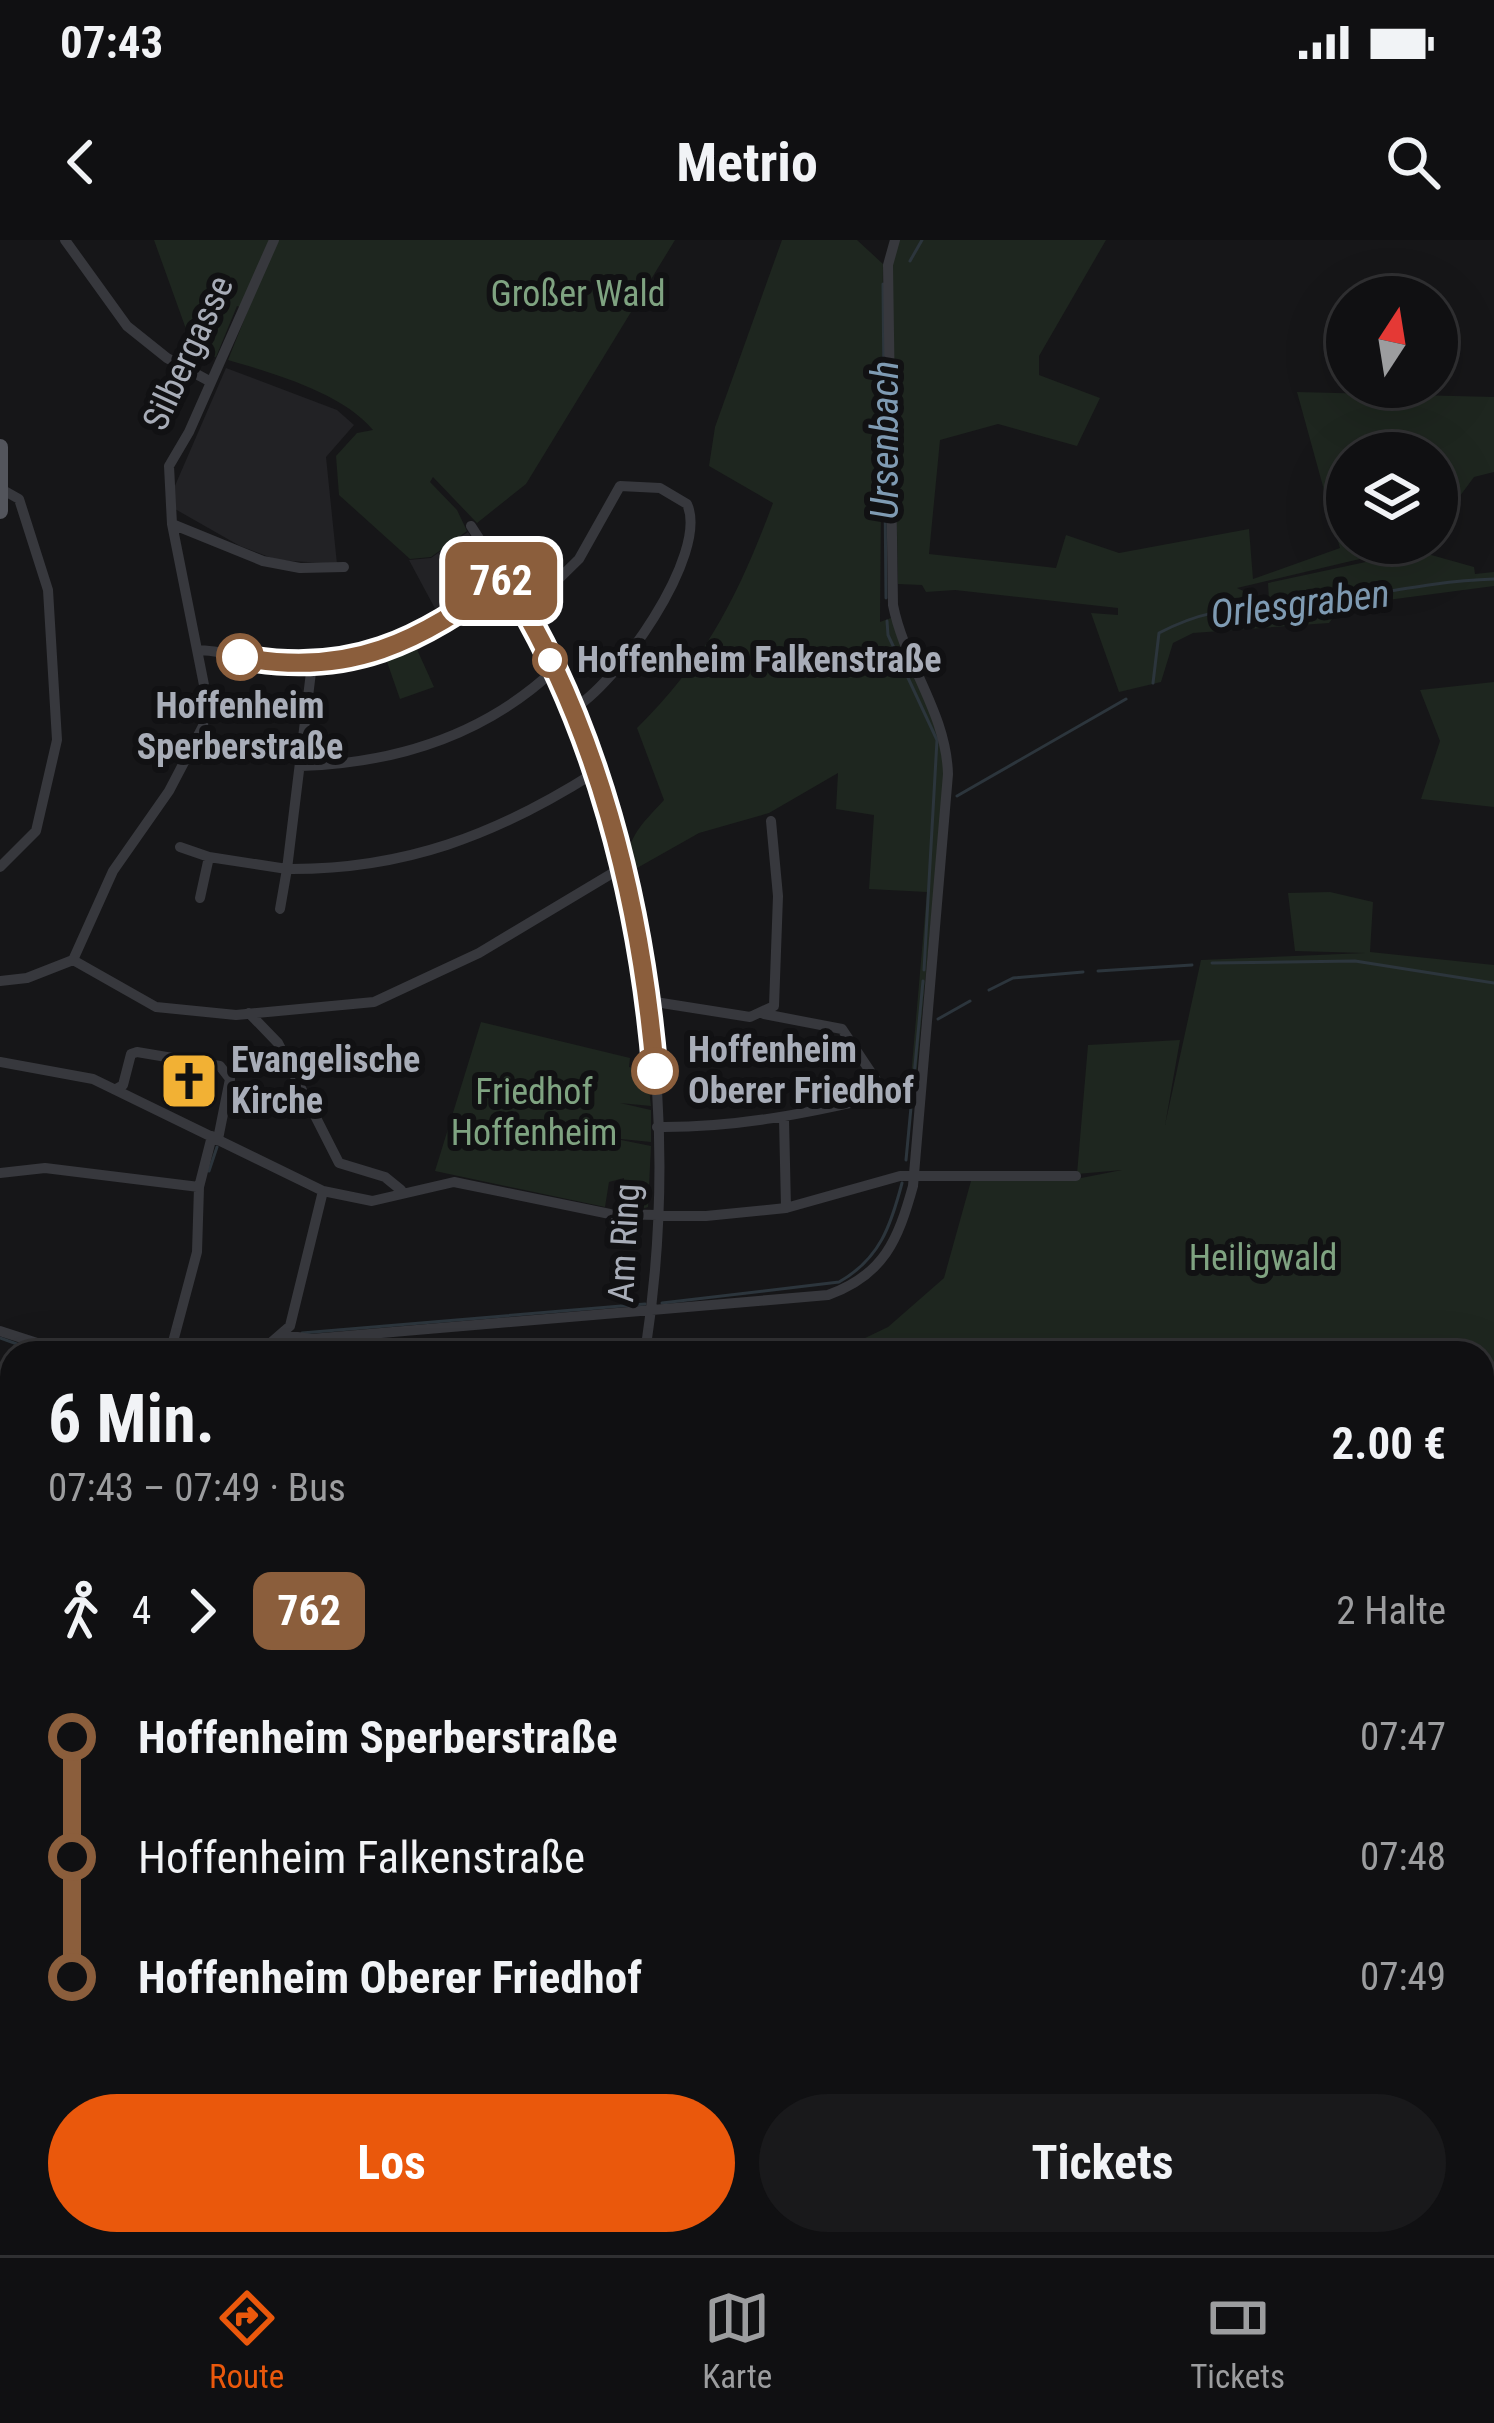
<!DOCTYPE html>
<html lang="de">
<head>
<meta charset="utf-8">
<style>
	:root { --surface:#101012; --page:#19191b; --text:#f1f3f6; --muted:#9c9d9f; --line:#303032; --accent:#ea580c }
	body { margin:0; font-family:"Roboto Condensed",sans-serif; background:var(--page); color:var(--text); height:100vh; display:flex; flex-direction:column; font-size:45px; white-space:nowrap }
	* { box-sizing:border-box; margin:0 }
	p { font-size:39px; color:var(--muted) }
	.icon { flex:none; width:66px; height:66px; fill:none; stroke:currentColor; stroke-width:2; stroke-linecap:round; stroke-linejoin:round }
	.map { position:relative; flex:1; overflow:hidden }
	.details { position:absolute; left:0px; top:1101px; width:1494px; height:915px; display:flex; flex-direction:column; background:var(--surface); border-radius:36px 36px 0 0; box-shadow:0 12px 48px #0002,0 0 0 3px var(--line) }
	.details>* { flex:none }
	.badge { padding:0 24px; border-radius:18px; font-size:42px; line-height:78px }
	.needle { width:78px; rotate:12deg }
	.fabs { position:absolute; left:1326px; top:36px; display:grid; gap:24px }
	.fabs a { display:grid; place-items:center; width:132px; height:132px; border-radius:50%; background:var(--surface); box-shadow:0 12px 48px #0002,0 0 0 3px var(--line); font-size:60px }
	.map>.badge { position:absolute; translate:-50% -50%; box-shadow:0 0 0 6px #fff }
	.legs { display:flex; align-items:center; gap:18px; height:132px; padding:0 48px; font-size:39px }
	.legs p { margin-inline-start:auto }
	.head { display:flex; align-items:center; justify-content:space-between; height:204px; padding:0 48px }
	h1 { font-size:66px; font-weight:700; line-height:90px }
	.action { display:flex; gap:24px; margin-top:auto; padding:24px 48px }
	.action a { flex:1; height:138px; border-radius:72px; background:var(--accent); color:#fff; font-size:48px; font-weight:700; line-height:138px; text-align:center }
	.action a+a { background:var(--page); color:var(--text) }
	ul { padding:0 48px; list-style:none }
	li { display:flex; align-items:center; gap:42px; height:120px; font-size:45px }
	li i { display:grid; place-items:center; width:18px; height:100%; margin:0 15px; background:currentColor }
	li i::after { content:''; width:30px; height:30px; margin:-15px; border:9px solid; border-radius:50%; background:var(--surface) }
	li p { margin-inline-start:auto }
	li:first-child i { background:linear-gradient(#0000 50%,currentColor 0) }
	li:last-child i { background:linear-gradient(currentColor 50%,#0000 0) }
	.status { display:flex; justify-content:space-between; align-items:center; height:84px; padding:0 60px; background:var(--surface); direction:ltr }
	.status svg { height:33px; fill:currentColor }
	header { display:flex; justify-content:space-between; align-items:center; height:156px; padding:0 48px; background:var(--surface); font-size:54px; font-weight:700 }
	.dock { display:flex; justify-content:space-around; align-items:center; height:168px; border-top:3px solid var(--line); background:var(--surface); font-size:33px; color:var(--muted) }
	.dock a { display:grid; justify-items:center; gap:6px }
	.dock .current { color:var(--accent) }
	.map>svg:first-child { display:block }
	.built { fill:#222225 }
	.green { fill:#1e261f }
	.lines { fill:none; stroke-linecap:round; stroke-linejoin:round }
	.stream { stroke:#2c353c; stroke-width:3 }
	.minor { stroke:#37383d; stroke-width:10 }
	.primary { stroke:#53555c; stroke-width:16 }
	.line-1-casing { stroke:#fff; stroke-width:27 }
	.line-1 { stroke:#8b5e3c; stroke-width:18 }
	.stop-1-dot { fill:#fff; stroke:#8b5e3c; stroke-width:6 }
	.labels { text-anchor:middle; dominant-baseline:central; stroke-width:12; stroke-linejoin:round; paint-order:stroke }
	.park-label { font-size:36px; fill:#7fa381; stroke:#111113 }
	.street-label { font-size:36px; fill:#a8adb8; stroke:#111113 }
	.stop-label { font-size:36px; font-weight:bold; fill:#a8adb8; stroke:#111113; text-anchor:start }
	.poi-label { font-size:36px; font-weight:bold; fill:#a8adb8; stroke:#111113; text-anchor:start }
	.water-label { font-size:39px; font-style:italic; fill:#7f9bb3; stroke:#111113 }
</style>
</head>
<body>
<div class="status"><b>07:43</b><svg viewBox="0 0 49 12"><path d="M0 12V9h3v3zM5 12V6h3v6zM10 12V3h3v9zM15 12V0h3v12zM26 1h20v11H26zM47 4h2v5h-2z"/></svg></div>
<header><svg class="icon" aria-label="back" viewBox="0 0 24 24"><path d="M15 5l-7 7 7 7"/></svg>Metrio<svg class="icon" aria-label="search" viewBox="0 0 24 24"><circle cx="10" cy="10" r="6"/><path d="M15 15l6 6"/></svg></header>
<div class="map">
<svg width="1494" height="2015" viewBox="0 0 1494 2015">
	<rect width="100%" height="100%" fill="#161618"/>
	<path class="built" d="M 226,128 L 337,170 L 354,185 L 326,217 L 337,324 L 277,320 L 240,306 L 175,269 L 174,248 Z
		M 468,292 L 495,334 L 439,376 L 409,320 L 431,318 Z"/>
	<path class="green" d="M 154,0 L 675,0 L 526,244 L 477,283 L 433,237 L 430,242 L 457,270 L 467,291 L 431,317 L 410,319 L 339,255 L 336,216 L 357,193 L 373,190 C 343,153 273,133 228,120 L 248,70 L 237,66 L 216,117 L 195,114 Z
		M 782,0 L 857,0 L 883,24 L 880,382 L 891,378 L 938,493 L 945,534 L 915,848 L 910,848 L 927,652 L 869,649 L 874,575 L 836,569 L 838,533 L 769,573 L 699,593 L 630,632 C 622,601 643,583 664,560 L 637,488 C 707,419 739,354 773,263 L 709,226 L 715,187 Z
		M 897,0 L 1106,0 L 1039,116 L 1039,135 L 1100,158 L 1077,206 L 998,184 L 940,200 L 929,314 L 1056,328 L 1066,295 L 1119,313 L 1249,289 L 1253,339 L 1340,308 L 1297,152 L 1494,157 L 1494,232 L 1474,237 L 1437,287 L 1437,213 L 1347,213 L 1347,303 L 1407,303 L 1402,309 L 1237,348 L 1269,363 L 1340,353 L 1269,361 L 1268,343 L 1417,311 L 1474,327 L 1475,334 L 1494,332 L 1494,346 L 1342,366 L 1329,383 L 1193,393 L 1173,403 L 1161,442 L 1119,452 L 1091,373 L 1118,375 L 1118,368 L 955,350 L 926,352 L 922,345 L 898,344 L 892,25 Z
		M 415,405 L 434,447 L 400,459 L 385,416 Z
		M 1494,442 L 1494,567 L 1421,559 L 1440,501 L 1420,450 Z
		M 1330,652 L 1373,662 L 1370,712 L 1494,725 L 1494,1137 L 1482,1144 L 1482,1113 L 834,1113 L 888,1087 L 944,1038 L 971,941 L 1076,939 L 1122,930 L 1077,934 L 1088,805 L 1180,800 L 1165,885 L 1201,720 L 1365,713 L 1295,711 L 1288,653 Z
		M 481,782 L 630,818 L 629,827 L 647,831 L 651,866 L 620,863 L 651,870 L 651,902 L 611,898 L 651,906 L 648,967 L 639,970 L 639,962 L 622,959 L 624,938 L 609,942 L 605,967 L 435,931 Z
		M 34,2004 L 681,2004 L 684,2015 L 54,2015 Z"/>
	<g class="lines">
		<path class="stream" d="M 910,21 L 922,0
			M 883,44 L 886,358
			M 887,381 L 888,395 L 937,500 L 924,730
			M 1153,443 L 1159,393 C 1217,363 1242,372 1301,365 C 1366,357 1428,341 1494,339
			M 957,556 L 1126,459
			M 1212,723 L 1355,721 L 1494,743
			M 1098,731 L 1192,725
			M 989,750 L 1013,738 L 1083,732
			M 938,779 L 970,761
			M 906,920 L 923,741
			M 209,931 L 217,907
			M 662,1063 L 839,1042 C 880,1019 891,985 902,943
			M 302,1093 L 645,1064
			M 0,1098 L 42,1113
			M 272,1113 L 281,1105"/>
		<path class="minor" d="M 65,0 L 127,86 L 167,118 L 211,142
			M 172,284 L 263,321 L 300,328 L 344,327
			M 471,286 C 631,525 689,829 645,1113
			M 526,371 L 579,319 L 620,246 L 660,248 L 687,264 C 710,314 615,447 571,470
			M 197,410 C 222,410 247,420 272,422 C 366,427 432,393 505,337
			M 312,424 L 287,629 C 404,630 496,595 594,533
			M 301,526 C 395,523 484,495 554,430
			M 180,607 L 209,617 L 287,629 L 280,669
			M 0,627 L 36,591 L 57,500 L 48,350 L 19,259 L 3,250
			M 200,658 L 209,617
			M 73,720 L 113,631 L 169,551 L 203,486 L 206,455 L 172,284 L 169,226 L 189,192 L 274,0
			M 73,720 L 156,767 L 236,775 L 374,762 L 479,713 L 621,628
			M 0,741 L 27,738 L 73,720
			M 649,761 L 750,777 L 774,766 L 778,656 L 771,581
			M 249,773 L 278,803 L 339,923 L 385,937 L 401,950
			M 0,822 L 93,839 L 323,951 L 372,961 L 454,942 L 610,974 L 706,976 L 786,968 L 900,936 L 1076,936
			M 116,849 L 123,845 L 131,814 L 137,812 L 220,826 L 230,839 L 218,899
			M 784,879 L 786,968
			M 657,887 C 737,888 809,873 886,855 L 842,789 L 764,774
			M 0,933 L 45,928 L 199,947
			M 0,1091 L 68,1113
			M 284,1095 L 311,1099 L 828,1055 C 884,1035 898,1000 913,946 L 948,534 C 946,472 905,425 893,365 L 888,25 L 895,0
			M 170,1113 L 197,1012 L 199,947 L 212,896
			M 259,1113 L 290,1086 L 323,951
			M 0,1257 L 12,1257
			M 0,1425 L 12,1429
			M 0,1743 L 12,1635
			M 0,1838 L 12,1841"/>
		<path class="primary" d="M 0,207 L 0,271
			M 0,1990 L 12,1999
			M 19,2004 L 35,2015"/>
	</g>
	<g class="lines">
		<g class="line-1-casing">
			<path id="line-1" d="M 240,417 C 349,438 420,402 505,338 C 597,482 641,663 655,831"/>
		</g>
		<use href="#line-1" class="line-1"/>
	</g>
	<defs>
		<g id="church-square" transform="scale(3)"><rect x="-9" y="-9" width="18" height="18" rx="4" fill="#f2b134" stroke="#111113"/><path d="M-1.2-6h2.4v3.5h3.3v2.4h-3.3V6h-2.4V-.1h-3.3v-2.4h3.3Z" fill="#111"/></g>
	</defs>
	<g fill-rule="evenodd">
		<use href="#church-square" x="189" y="841"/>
	</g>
	<g class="stop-1-dot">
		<circle cx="240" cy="417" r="21"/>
		<circle cx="550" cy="420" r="15"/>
		<circle cx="655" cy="831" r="21"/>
	</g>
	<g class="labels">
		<g class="park-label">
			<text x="578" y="54">Großer Wald</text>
			<text x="534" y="852">Friedhof<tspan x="534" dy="41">Hoffenheim</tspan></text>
			<text x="1263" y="1018">Heiligwald</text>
		</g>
		<g class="street-label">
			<text transform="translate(188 113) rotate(-65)">Silbergasse</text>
			<text transform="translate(624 1003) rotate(-87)">Am Ring</text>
		</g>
		<g class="stop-label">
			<text x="577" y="420">Hoffenheim Falkenstraße</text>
			<text x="240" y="466" text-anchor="middle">Hoffenheim<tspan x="240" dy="41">Sperberstraße</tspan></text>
			<text x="688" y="810">Hoffenheim<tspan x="688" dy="41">Oberer Friedhof</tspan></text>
		</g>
		<g class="poi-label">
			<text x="231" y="820">Evangelische<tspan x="231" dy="41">Kirche</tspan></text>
		</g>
		<g class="water-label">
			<text transform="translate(885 200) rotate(-90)">Ursenbach</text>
			<text transform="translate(1300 364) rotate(-7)">Orlesgraben</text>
		</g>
	</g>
</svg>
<div class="fabs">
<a><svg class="needle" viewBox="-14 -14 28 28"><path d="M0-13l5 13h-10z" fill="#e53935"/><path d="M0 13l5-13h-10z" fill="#9c9d9f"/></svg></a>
<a><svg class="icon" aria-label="layers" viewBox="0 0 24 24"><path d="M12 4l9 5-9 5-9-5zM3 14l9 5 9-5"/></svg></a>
</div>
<b class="badge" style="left:501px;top:341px;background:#8b5e3c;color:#fff">762</b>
<section class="details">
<div class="head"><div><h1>6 Min.</h1><p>07:43 – 07:49 · Bus</p></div><b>2.00 €</b></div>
<div class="legs"><svg class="icon" aria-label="walk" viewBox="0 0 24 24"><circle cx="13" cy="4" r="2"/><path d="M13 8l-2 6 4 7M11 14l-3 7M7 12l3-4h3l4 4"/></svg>4<svg class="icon" aria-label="forward" viewBox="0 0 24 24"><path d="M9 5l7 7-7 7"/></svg><b class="badge" style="background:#8b5e3c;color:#fff">762</b><p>2 Halte</p></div>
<ul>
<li><i style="color:#8b5e3c"></i><b>Hoffenheim Sperberstraße</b><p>07:47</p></li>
<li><i style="color:#8b5e3c"></i><span>Hoffenheim Falkenstraße</span><p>07:48</p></li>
<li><i style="color:#8b5e3c"></i><b>Hoffenheim Oberer Friedhof</b><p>07:49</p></li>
</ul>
<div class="action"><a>Los</a><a>Tickets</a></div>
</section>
</div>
<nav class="dock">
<a class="current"><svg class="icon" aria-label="directions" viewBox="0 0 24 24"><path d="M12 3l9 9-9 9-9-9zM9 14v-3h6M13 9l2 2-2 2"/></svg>Route</a>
<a><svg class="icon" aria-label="map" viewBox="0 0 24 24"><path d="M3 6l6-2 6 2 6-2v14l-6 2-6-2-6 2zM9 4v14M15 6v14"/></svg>Karte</a>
<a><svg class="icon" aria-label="tickets" viewBox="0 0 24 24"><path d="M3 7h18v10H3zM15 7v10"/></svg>Tickets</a>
</nav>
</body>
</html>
